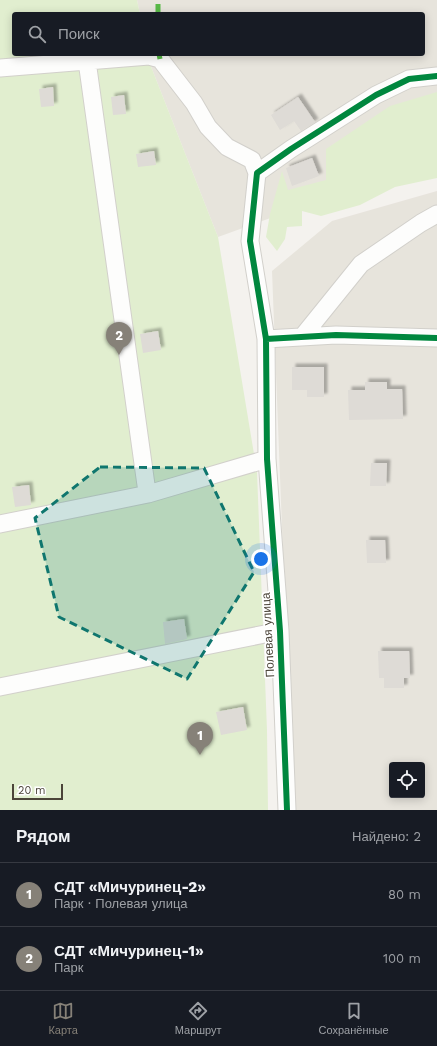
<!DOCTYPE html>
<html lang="ru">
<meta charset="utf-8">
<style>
:root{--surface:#171b24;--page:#20242c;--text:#f1f3f6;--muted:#9ea1a6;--line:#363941;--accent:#868178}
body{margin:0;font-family:"Work Sans",sans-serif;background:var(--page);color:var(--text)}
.controls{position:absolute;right:12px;bottom:12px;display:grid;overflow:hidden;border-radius:4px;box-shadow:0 2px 10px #0003}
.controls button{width:36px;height:36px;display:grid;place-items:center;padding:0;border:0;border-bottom:1px solid var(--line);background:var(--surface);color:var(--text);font:20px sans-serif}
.scale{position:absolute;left:12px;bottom:10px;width:51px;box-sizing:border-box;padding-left:4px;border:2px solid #4b4439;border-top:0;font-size:11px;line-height:14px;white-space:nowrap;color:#4b4439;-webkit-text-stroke:3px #fff;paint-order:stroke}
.you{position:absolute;left:261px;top:559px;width:14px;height:14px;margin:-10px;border:3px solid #fff;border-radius:50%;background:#1a73e8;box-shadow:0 0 0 6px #1a73e833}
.badge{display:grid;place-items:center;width:26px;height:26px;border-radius:50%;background:var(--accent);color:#fff;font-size:13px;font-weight:700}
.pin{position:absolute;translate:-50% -33px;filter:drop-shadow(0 1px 2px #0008)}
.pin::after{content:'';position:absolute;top:21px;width:14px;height:12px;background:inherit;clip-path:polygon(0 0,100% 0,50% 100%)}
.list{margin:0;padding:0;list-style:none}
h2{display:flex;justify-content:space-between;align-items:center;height:52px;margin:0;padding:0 16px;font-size:17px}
h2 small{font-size:13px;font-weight:400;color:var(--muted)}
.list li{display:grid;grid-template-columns:26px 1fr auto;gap:12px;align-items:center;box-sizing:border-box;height:64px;padding:0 16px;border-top:1px solid var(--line)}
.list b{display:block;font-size:15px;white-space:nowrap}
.list p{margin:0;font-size:13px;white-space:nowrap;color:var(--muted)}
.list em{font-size:13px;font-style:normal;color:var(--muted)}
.icon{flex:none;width:22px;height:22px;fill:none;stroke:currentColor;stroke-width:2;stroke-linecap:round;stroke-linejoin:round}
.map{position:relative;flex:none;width:437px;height:810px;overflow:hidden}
.search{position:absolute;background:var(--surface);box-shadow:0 2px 10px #0003;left:12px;right:12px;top:12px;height:44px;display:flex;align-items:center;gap:10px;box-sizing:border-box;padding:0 14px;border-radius:4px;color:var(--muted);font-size:15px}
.sheet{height:180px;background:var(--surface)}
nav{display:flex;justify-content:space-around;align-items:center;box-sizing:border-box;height:56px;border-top:1px solid var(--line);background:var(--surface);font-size:11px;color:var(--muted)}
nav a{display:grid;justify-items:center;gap:2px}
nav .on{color:var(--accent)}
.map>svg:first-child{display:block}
.residential{fill:#e7e4dc;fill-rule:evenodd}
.green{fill:#e1eecf}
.building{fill:#dedbd6;filter:url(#shadow)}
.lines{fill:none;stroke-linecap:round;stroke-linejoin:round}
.minor-casing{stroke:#d2d0cb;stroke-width:19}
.minor{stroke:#fdfdfc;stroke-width:17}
.quiet{stroke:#58b947;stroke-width:5;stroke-dasharray:10 5;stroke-linecap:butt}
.cycleway-casing{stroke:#fff;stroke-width:8}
.cycleway{stroke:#00873e;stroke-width:6}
.marked{fill:#0f766e;fill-opacity:0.2;stroke:#0f766e;stroke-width:3;stroke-dasharray:8 5;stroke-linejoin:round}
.labels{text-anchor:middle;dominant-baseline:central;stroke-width:3.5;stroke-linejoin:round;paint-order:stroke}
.street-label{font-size:12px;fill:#4b4439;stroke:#fff}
</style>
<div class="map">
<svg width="437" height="810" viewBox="0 0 437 810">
<defs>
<filter id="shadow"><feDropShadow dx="3.5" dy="-3.5" stdDeviation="1" flood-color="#0004"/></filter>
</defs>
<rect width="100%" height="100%" fill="#f4f2ee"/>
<!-- residential -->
<path class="residential" d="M137,0h300v169l-68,13 -151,55 -68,-173 -2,-10h275v-40h-283z
M437,191v619h-144l-21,-539 60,-50zM392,765h30v30h-30z"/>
<!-- green -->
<path class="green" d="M0,0h137l3,14h-126v40h134l2,10 68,173 39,235 10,258 1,80h-268z
M437,92v86l-42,9 -35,18 -39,11 -19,-5v15l-15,1 -2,12 -8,12 -11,-14 4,-23 12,-43 6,19 38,-10v-31l64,-43z"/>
<!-- building -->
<path class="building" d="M53,87l1,19 -13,1 -2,-18z
M124,95l2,19 -13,1 -2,-18z
M298,97l17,25 -14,9 -7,-10 -14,9 -9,-15z
M154,151l2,14 -18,2 -2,-13z
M312,158l7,18 -27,10 -6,-18z
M158,331l3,19 -18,3 -3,-19z
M292,367h32v30h-17v-7h-15z
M365,382h22v7h15l1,30 -54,1 -1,-30h17z
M371,463h16l-1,23h-16z
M29,485l2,20 -16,2 -3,-20z
M366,540h19l1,23h-19z
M184,619l3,20 -22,5 -2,-22z
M378,651h31l1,27h-6v10h-20v-10h-5z
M243,707l4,23 -26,5 -5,-23z"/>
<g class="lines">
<defs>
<path id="minor" d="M87,61l59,424 2,9
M0,68l149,-12 11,3 34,44 14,24 19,20 25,13 5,13 -7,68 16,98 1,120 13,172 7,179
M257,173l34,-24 85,-54 33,-16 28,-3
M302,337l59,-73 60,-41 16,-9
M266,339l70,-4 101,3
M0,524l148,-30 119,-35
M0,687l280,-56"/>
</defs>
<!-- minor casing -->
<use href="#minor" class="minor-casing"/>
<!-- minor -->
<use href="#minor" class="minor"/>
<!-- quiet -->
<path class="quiet" d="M158,14v-14
M159,54l1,5"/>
<defs>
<path id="cycleway" d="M266,339l70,-4 101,3
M287,810l-7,-179 -13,-172 -1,-120 -16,-98 7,-68 34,-24 85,-54 33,-16 28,-3"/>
</defs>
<!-- cycleway casing -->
<use href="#cycleway" class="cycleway-casing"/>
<!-- cycleway -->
<use href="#cycleway" class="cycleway"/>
</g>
<!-- marked area -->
<path class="marked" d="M100,467l104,1 50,104 -67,107 -128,-62 -24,-99z"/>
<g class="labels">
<!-- street labels -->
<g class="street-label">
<text transform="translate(268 635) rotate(-93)">Полевая улица</text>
</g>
</g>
</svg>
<div class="controls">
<button><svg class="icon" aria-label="locate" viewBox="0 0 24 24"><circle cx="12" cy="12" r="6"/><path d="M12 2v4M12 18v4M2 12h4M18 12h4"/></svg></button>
</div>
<div class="scale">20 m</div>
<div class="you"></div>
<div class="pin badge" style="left:200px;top:755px">1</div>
<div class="pin badge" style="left:119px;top:355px">2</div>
<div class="search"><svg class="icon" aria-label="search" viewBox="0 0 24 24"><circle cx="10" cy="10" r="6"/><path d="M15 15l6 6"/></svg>Поиск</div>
</div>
<section class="sheet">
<h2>Рядом<small>Найдено: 2</small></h2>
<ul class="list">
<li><span class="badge">1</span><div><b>СДТ «Мичуринец-2»</b><p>Парк · Полевая улица</p></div><em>80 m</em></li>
<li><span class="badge">2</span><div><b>СДТ «Мичуринец-1»</b><p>Парк</p></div><em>100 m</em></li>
</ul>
</section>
<nav>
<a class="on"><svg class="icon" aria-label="map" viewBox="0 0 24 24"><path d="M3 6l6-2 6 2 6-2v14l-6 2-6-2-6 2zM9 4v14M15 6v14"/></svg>Карта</a>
<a><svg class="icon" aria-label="directions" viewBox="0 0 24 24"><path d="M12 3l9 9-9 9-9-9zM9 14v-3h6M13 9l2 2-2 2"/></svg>Маршрут</a>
<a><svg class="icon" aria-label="saved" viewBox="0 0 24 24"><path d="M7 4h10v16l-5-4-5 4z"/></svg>Сохранённые</a>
</nav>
